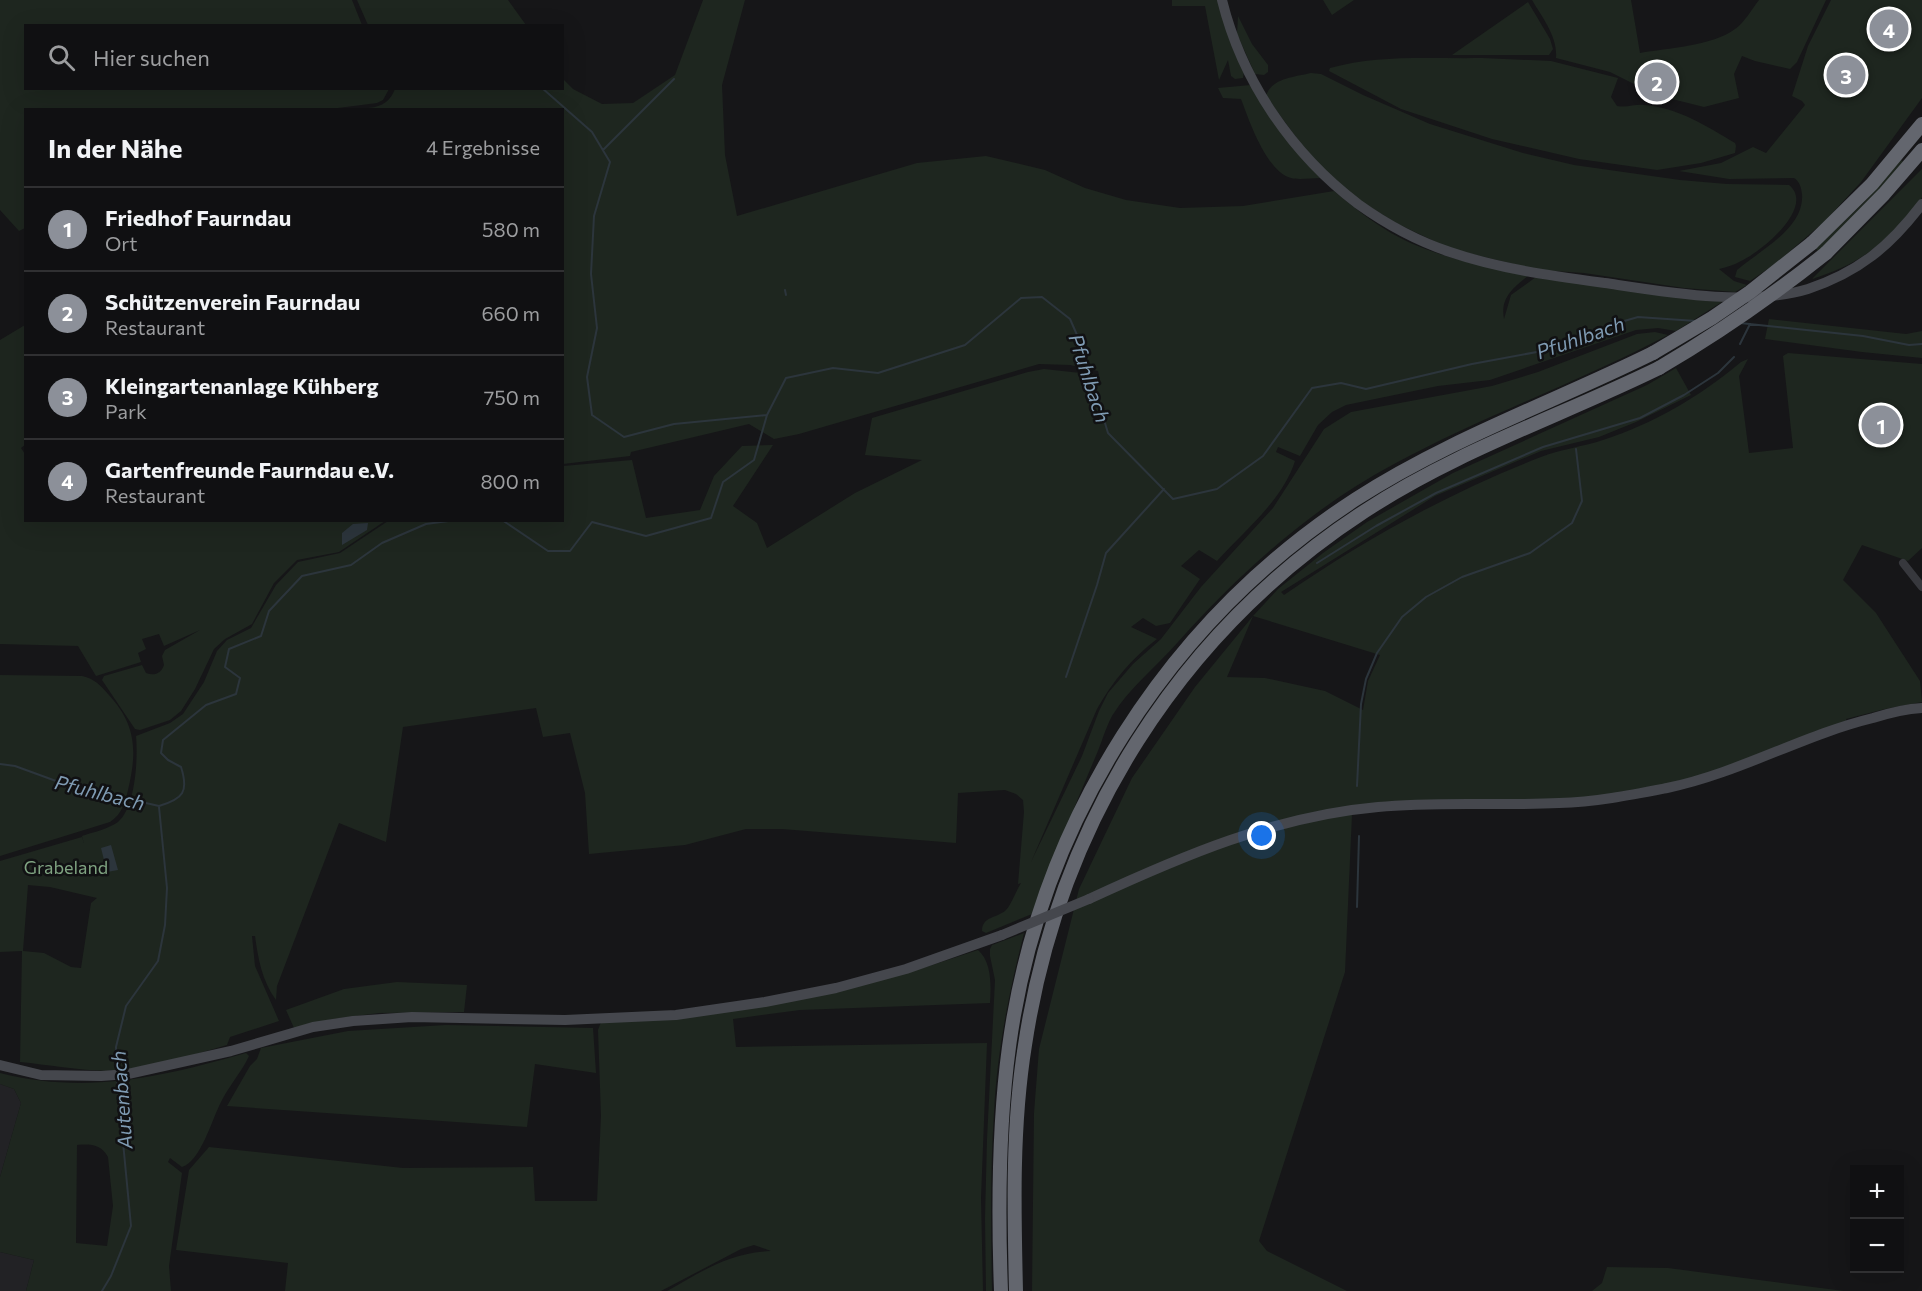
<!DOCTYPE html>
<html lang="de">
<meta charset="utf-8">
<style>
:root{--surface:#101012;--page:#19191b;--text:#f1f3f6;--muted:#9c9d9f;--line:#303032;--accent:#8c9099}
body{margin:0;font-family:Commissioner,sans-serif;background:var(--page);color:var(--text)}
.controls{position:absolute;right:18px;bottom:18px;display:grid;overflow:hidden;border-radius:0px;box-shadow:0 6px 24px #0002}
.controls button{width:54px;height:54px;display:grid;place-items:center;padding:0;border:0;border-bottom:2px solid var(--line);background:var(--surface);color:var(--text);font:30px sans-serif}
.you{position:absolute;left:1262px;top:836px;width:21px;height:21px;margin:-15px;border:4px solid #fff;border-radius:50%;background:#1a73e8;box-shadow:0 0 0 9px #1a73e833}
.badge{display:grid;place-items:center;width:39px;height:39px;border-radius:50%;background:var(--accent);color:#fff;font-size:20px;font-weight:700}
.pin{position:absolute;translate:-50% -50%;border:3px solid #fff;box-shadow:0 2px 6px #0006}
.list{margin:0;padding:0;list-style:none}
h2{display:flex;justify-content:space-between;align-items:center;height:78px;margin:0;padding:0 24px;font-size:26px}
h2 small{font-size:20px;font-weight:400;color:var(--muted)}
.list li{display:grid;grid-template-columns:39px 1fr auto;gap:18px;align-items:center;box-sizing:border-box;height:84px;padding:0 24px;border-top:2px solid var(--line)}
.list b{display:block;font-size:22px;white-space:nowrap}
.list p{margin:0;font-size:20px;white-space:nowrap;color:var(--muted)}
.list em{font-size:20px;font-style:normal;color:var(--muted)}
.icon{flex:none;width:33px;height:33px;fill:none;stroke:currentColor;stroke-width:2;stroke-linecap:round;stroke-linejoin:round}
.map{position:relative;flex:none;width:1922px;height:1291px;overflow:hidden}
.search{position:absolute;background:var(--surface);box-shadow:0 6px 24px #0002;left:24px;top:24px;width:540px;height:66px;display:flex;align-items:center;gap:15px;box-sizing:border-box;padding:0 21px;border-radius:0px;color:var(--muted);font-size:22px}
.panel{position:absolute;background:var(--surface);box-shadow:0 6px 24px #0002;left:24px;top:108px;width:540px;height:414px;border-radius:0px}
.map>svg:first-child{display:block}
.built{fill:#222225}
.green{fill:#1e261f;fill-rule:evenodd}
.water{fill:#2c353c}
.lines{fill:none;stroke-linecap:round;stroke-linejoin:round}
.stream{stroke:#2c353c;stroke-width:2}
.street{stroke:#37383d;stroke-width:8}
.secondary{stroke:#45474d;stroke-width:10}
.highway{stroke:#63666e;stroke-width:14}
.secondary-bridge{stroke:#45474d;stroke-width:10}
.highway-bridge{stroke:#63666e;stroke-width:14}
.labels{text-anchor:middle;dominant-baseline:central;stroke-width:5;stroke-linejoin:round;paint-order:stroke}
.park-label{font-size:18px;fill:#7fa381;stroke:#111113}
.water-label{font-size:20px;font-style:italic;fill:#7f9bb3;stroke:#111113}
</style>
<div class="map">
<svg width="1922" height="1291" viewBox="0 0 1922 1291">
<rect width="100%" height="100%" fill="#161618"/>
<!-- built -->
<path class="built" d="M0,1084l14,5 7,14 -21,74z
M0,1252l34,8 -8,31h-26z"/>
<!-- green -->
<path class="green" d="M0,0h352l10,25 -336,1v62l363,1 -6,11 -6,3 -47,6 -304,1 -1,118 -6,3 -19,-21z
M357,0h151l18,25h-158z
M703,0h42l-23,85 3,70 12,61 180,-53 69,-7 59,14 40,18 41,12 54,8 63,-2 91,-15c18,15 37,30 57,42 42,24 90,32 137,43 -15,12 -28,22 -24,43l7,-24 25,-18 189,23 -49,31 -18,-3 -22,2 -146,50 -52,6 -92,19 -14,7 -14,13 -18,31 -22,-9 -2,5 19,9c-12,39 -51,70 -78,100l-18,-11 -18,16 19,13 -30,44 -14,3 -13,-8 -12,9 26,12c-26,20 -44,42 -60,70l-66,153 51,-106 17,-45 9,-18 25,-29 28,-25 40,-52 72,-79 51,-79 27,-17 141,-26 46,-14 99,-38 18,-2 13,3c-89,47 -185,81 -274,129 -83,44 -154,109 -216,178 -23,26 -48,45 -66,74 -7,13 -11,29 -17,42 -22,51 -42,104 -63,156l-46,19 -4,-2c0,-15 16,-13 24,-21 6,-7 10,-19 15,-27l-3,1 6,-72 -1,-12 -7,-6 -11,-4 -47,3 -2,50 -174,-14h-36l-61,16 -96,9 -4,-61 -15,-60 -27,4 -7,-29 -133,19 -17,115 -47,-19 -62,163 -1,14c-14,-19 -18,-42 -21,-64h-3l3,30 24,55 -49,16 -3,8c-34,10 -69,21 -105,25 -30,3 -71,-5 -102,-8l2,-111 -22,1v-91l82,-24 2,6 -2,-7c12,-4 26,-7 36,-14 18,-15 20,-65 18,-86l34,-13 13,-9 21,-32 13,-31 10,-11 24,-12 25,-43 22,-23 42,-9 48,-32 174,-1 1,-54 69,-6 14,58 54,-8 14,-34 28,-30 31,-1 -40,61 24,17 10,25 88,-55 67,-33 -57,-5 7,-37 156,-46 16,-3 55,6 -1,-4 -28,-6 -31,-1 -240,70 -25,5 -25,-15 -118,28 -1,4 -67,8 -1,-354 -201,-1c17,-2 27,-3 34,-20l167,-1 1,-9 10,10 29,15 31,-1 42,-28zM28,885l22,2 47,11 -6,5 -10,65 -10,-1 -27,-14 -21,-2z
M1172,0h47l25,72 -1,6 -8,1 -4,-3 -3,-16 -9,20 -14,-74h-33z
M1323,0h31l-22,15z
M1532,0h99l9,53c27,-5 73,-7 95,-24 9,-6 17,-20 24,-29h67l-29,62 -7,7 -35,-8 -13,-5 -8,18 5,24 -35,9 -48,-12 -5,-23 -3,19 -38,-19 -54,-14c2,-21 -14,-41 -24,-58z
M1831,0h91v98l-61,84 -36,39 -50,43 -25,17 -15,-4 2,-7c22,-19 68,-42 65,-76 -1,-7 -2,-12 -8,-16l-65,1 -50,-8 42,-8 32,-16 13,6 39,-48 -3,-4 -10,-5 16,-50z
M1528,2l22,37 3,10 -4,6h-97z
M1238,16l14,28 16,21v7l-4,3 -9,-1 -18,-40z
M1482,58l69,3 67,17 -7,19 6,9c10,2 18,-2 27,-1 33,2 64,22 91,38l1,3 -1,7 -34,10 -44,7 -78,-11 -87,-20 -91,-30 -72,-38 1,-3c49,-14 101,-9 152,-10z
M1311,73l10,1 42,21 67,29 93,29 51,12 106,15 47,4 62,1c27,22 -28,67 -48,76 -7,4 -14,6 -22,8l15,12 13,4 -12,7 -51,-4 -100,-15 -45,-3 -88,-21 -53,-25 -36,-22 -30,-24 -28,-30 -38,-52c5,-18 29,-19 45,-23z
M1251,85l46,67 23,26c-9,0 -21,2 -29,0 -25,-7 -42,-58 -50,-79l-18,-1 -5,-10z
M1901,160l4,3 -87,89 -2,-4 48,-46z
M1922,169c0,8 0,21 0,28 -2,5 -8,11 -12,15 -27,35 -56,54 -98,67z
M1769,319l137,15 16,-3v27l-60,-6 -97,-13z
M25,325l1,119 -5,4 4,6 1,66 359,1 -46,31 -42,8 -23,23 -22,41 -27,15 -11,10 -19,40 -14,22 -11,9 -30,10 -5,-1 -33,-49 2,-4 38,-11 4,8c8,3 15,1 18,-8l-2,-9 3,-6 35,-20 -36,16 -5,-12 -17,5 4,10 -8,4 3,9 -45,14 -18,-30 -78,-2v-304z
M1788,353l134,11v184l-14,13 -46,-16 -19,35 33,33 44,68 2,21 -37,7 -39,10 1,5 -117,46 -119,29 -251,10 -8,5 -7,158 -86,269 8,10 80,40h-315l2,-178 5,-64 40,-160 53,-111 63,-91 58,-71 25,-27 45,-36 44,-31 86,-49 194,-88 29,-17 15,27 -55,27 -37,15 -58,14 -106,45 -154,96 3,3c80,-55 166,-103 257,-138 20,-8 41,-10 62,-17 52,-17 96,-43 138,-78l7,-3 -9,17 10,77 44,-5 -10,-92zM1253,616l127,39 -12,26 -5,29 -38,-19 -60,-13 -38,-1z
M0,675l82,1c13,3 18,9 26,18 29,31 29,58 20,96 -3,13 -6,24 -18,32l-110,34z
M1024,933c-15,59 -27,118 -30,180 -4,59 -3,118 -2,178h-6l-1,-73 2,-79 8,-159 -5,-24v-7l2,-4z
M978,950c14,12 13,36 12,53l-190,7 -67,9 3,28 251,-4 -6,155 2,93h-316c36,-20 61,-38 104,-40l-17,-6 -13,4 -80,42h-376l3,-28 -112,-13 13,-80 20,-23 194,21 130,-1 2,34h62l4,-85 -3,-86 3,-8 50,-3 272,-51z
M397,982l70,3 -3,27 -85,1 -46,6 -39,9 -8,-18 58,-21z
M446,1025l147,3 3,45 -61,-9 -8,63 -300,-21 23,-40 7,-7 4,-11 87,-17z
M246,1053l3,3 -3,6c-8,14 -18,26 -25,40 -9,17 -20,59 -39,65l-12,-9 -2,4 14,11 -13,93 2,25h-145l8,-31 -34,-8v-75l21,-74 -7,-14 -14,-5v-11c86,22 162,4 246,-20zM77,1145c13,-1 24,-1 31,12l5,49 -6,40 -31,-3z
M1607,1267l61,1 176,23h-252l10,-8z"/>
<!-- water -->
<path class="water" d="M368,523l-1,7 -25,15v-12l11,-9z
M111,845l7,25 -11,2 -6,-24z"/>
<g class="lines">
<!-- stream -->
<path class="stream" d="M542,88l50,44 18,30 -16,54 -3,58 6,54 -10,49 5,38 32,22 50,-13 93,-9
M603,150l71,-71
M785,290l1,5
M1740,323l123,13 46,9 13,-1
M1740,344l10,-20
M502,520l46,31h22l22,-29 54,14 65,-18 12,-36 31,-22 13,-45 19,-37 47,-10 45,5 87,-28 56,-47 21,-1 28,22 11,25 27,89 65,66 44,-10 46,-33 49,-68 29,-5 25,6 106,-25 81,-15 61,-25 24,-7 58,4
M1317,563l59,-37 60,-33 107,-46 97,-29 44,-23 34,-22 16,-16
M1066,677l31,-92 9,-32 58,-64
M0,764l15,2 52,19 92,21c24,-7 30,-14 22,-39l-13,-7 -7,-7 2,-13 43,-35 30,-11 4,-16 -15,-11 4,-18 32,-13 8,-25 33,-35 49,-11 31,-22 44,-19 30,-4
M1357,786l4,-82 5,-25 11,-26 25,-36 24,-20 36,-20 68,-24 42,-30 10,-22 -6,-52
M1357,907l2,-71
M117,1071l-1,-24 10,-41 32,-45 7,-36 2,-37 -8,-81
M102,1291l9,-15 20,-50 -14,-147"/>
<!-- street -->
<path class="street" d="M1903,563l19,24"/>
<!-- secondary -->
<path class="secondary" d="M1222,0c20,81 70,154 136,204 28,20 59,37 92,48 50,17 103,24 155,31 60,9 145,24 203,6 51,-17 82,-43 114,-85
M1089,899c93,-43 186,-83 289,-92 60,-6 121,-1 181,-4 37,-1 72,-8 108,-15 72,-15 136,-53 206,-70 16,-5 32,-9 49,-10
M0,1065l41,10 60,1 27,-2 103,-23 82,-24 40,-6 59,-4 153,3 111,-5 89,-13 71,-14 70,-19 96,-34"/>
<!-- highway -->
<path class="highway" d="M1812,243l60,-59 50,-60
M1826,253l58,-59 38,-44
M1001,1291c-3,-81 -3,-163 8,-244 30,-223 158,-425 347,-548 93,-60 198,-97 297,-146
M1016,1291c-2,-82 -4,-165 9,-246 33,-220 153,-412 340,-534 91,-60 196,-95 294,-143"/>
<!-- secondary-bridge -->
<path class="secondary-bridge" d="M1002,935l87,-36"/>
<!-- highway-bridge -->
<path class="highway-bridge" d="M1653,353l59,-35 38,-26 62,-49
M1659,368c60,-35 112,-71 167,-115"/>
</g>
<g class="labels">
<!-- park labels -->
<g class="park-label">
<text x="66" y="867">Grabeland</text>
</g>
<!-- water labels -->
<g class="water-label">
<text transform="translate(1580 337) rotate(-19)">Pfuhlbach</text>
<text transform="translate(1090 378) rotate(72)">Pfuhlbach</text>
<text transform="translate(100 792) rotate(14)">Pfuhlbach</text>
<text transform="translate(121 1100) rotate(-94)">Autenbach</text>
</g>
</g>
</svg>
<div class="controls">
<button>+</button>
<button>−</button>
</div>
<div class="you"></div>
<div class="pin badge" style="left:1881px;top:425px">1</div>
<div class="pin badge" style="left:1657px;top:82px">2</div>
<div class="pin badge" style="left:1846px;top:75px">3</div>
<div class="pin badge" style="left:1889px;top:29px">4</div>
<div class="search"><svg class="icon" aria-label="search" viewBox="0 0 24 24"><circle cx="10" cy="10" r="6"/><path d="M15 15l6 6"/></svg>Hier suchen</div>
<section class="panel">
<h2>In der Nähe<small>4 Ergebnisse</small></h2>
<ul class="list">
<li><span class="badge">1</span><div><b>Friedhof Faurndau</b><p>Ort</p></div><em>580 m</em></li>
<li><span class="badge">2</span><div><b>Schützenverein Faurndau</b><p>Restaurant</p></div><em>660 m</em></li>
<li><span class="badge">3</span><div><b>Kleingartenanlage Kühberg</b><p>Park</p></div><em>750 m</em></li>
<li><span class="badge">4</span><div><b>Gartenfreunde Faurndau e.V.</b><p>Restaurant</p></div><em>800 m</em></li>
</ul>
</section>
</div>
